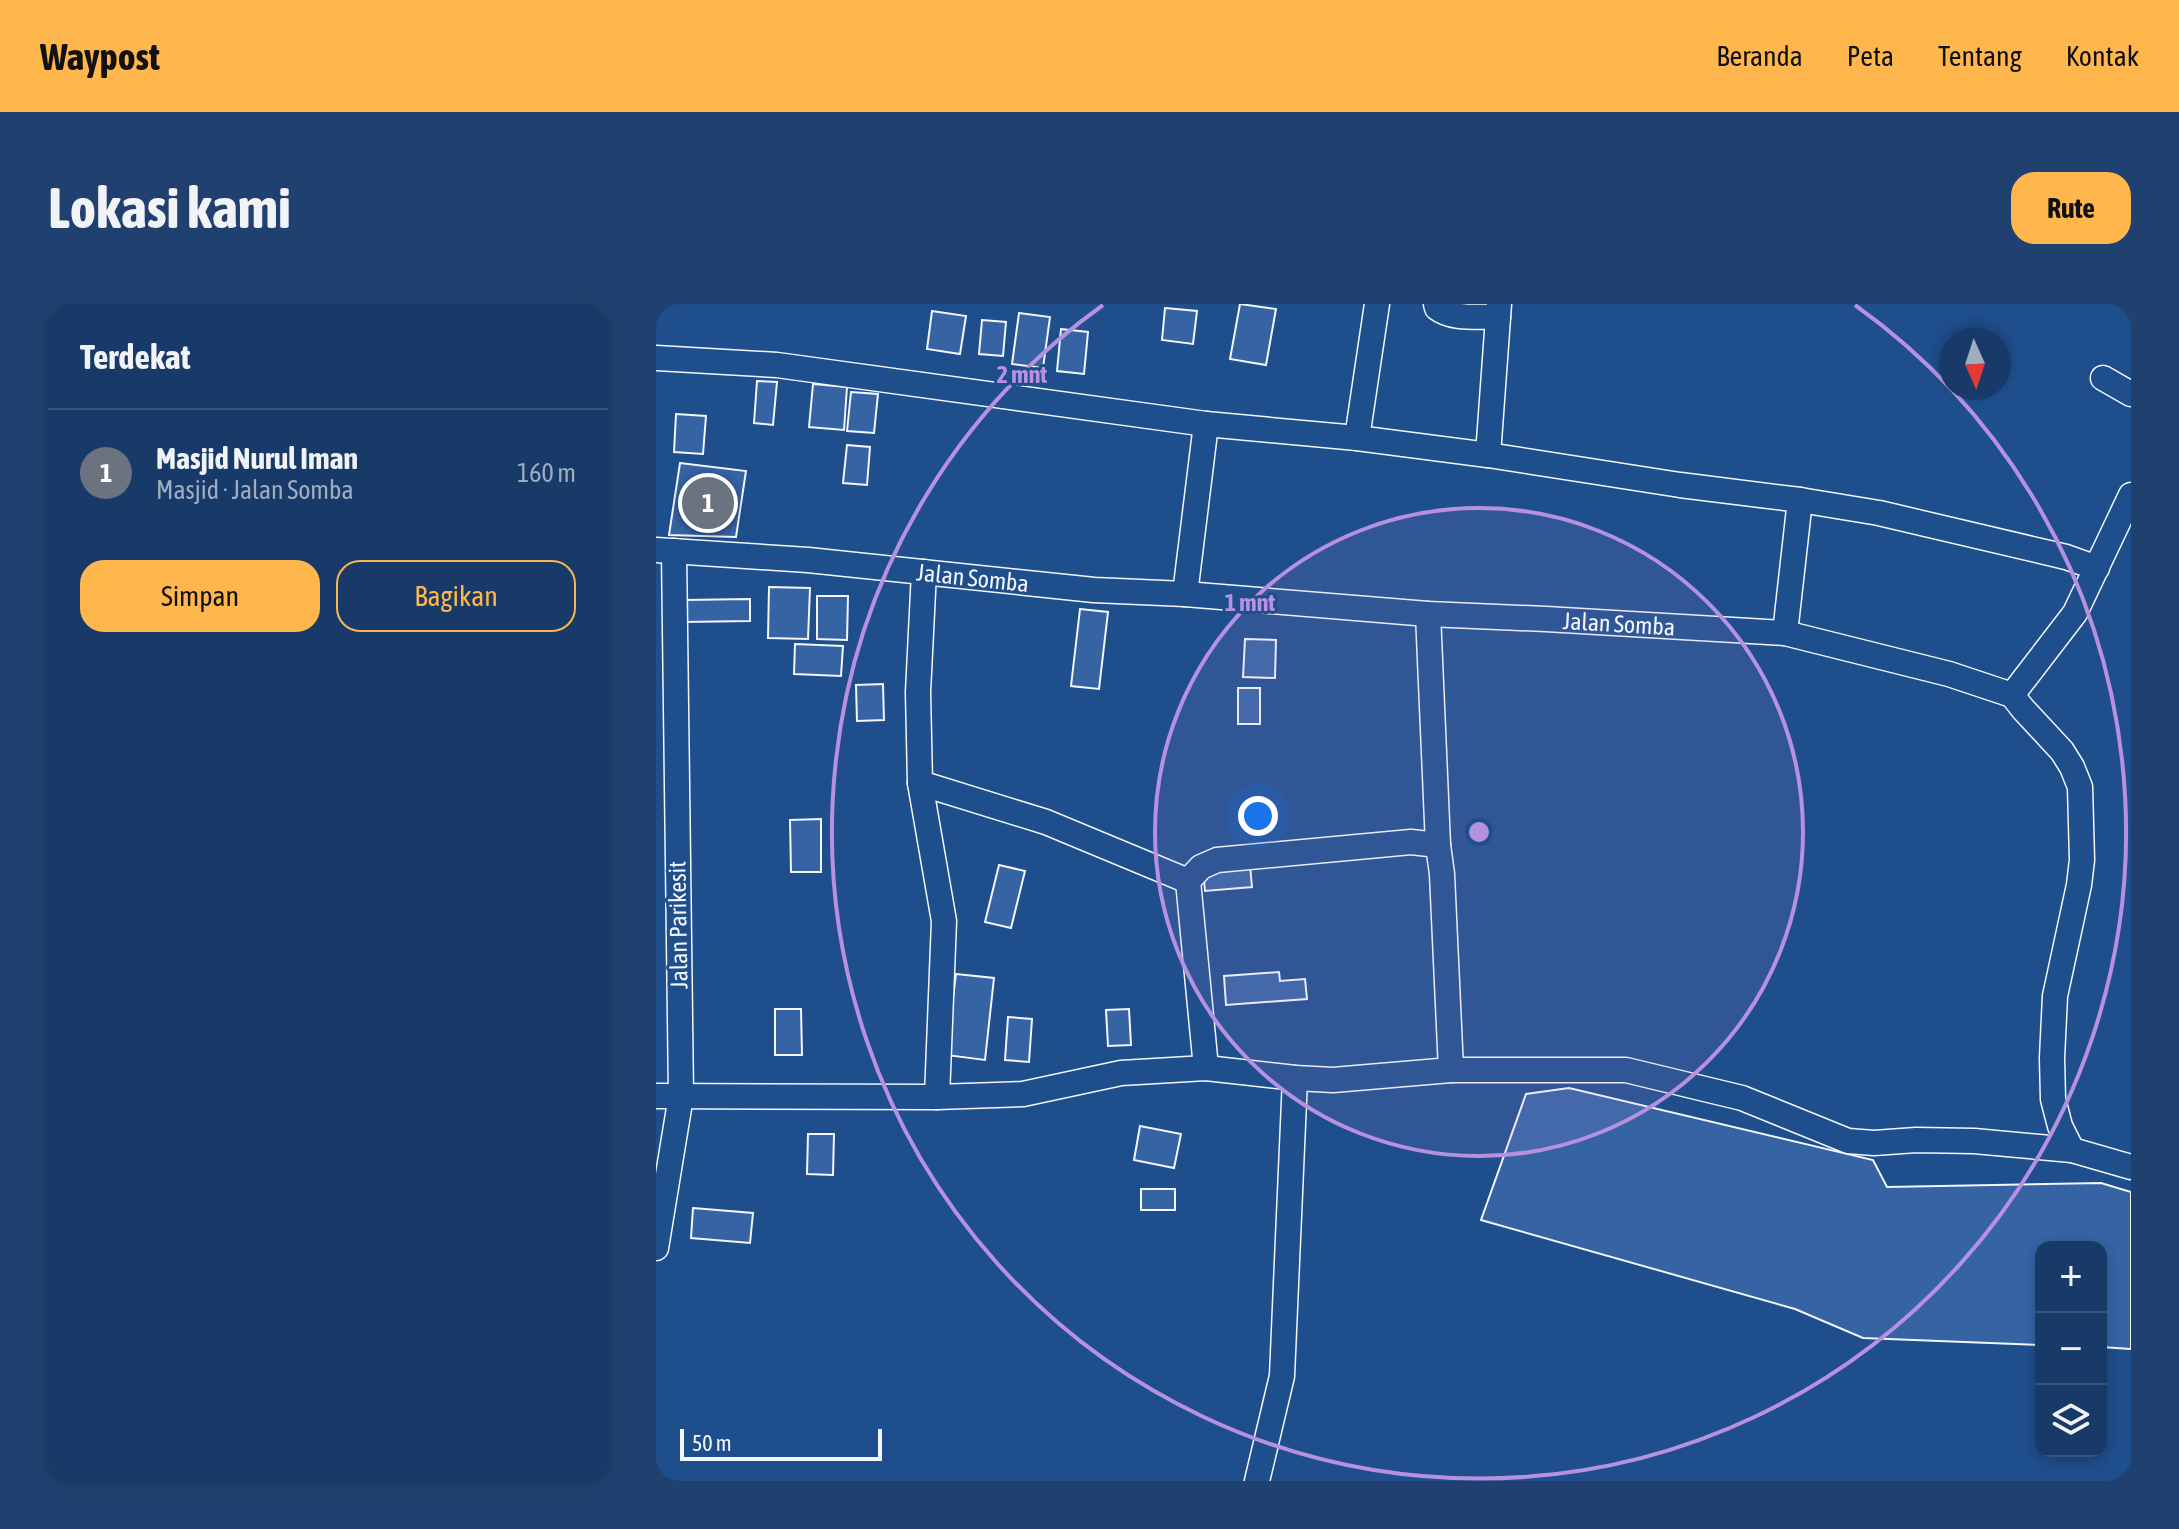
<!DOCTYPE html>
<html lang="id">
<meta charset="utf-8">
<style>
:root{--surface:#173a69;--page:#20416f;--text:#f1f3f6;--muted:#9eadc0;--line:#36547d;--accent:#ffb74d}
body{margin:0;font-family:"Asap Condensed",sans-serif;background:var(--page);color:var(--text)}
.controls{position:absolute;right:24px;bottom:24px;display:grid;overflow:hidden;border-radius:16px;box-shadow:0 4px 12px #0003}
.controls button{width:72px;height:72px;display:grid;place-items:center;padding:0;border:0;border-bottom:2px solid var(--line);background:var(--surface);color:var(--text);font:40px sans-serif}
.compass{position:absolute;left:1283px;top:24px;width:72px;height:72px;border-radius:50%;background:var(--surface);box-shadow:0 4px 12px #0003;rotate:177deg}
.scale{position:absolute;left:24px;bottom:20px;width:202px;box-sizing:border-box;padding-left:8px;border:4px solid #f2f6ff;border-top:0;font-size:22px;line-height:28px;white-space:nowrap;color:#f2f6ff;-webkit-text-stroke:6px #1f4e8c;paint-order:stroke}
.you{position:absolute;left:602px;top:512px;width:28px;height:28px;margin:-20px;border:6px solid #fff;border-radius:50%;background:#1a73e8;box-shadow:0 0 0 12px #1a73e833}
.badge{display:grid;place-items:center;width:52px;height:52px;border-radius:50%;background:var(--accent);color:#fff;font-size:26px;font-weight:700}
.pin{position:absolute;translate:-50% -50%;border:4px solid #fff;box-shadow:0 2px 8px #0006}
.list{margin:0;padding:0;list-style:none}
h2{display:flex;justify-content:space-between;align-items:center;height:104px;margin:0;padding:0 32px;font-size:34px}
h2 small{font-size:26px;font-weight:400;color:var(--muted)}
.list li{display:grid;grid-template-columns:52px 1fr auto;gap:24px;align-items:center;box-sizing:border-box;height:128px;padding:0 32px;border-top:2px solid var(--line)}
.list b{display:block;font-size:30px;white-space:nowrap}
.list p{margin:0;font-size:26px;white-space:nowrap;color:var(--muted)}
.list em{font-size:26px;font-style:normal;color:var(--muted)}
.actions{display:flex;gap:16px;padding:24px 32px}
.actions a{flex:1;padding:18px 0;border:2px solid var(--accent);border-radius:24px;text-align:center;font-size:28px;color:var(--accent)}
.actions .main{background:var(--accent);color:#111}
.icon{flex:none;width:44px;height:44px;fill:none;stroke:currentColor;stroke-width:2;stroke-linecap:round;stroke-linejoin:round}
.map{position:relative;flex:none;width:1475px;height:1177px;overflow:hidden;border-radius:24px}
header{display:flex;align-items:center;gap:48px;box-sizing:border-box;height:112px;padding:0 40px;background:var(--accent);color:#111}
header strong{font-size:38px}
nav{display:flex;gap:44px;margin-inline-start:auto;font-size:28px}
.intro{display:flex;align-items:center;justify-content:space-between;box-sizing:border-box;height:192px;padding:0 48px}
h1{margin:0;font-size:56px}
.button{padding:20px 36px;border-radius:24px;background:var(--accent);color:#111;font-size:28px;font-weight:700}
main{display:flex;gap:48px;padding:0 48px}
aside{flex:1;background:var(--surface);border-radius:24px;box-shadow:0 4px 12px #0003}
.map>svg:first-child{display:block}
.building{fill:#3563a3;stroke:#f2f6ff;stroke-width:2}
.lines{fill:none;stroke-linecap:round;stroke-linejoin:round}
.minor-casing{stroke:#f2f6ff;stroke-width:27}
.minor{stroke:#1f4e8c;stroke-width:24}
.ring{fill:none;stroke:#b691df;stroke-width:4}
.labels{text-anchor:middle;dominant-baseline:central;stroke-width:6;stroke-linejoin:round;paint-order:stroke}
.street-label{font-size:24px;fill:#f2f6ff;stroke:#1f4e8c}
.centre{fill:#b691df;stroke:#1f4e8c;stroke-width:4}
.ring-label{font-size:24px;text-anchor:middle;font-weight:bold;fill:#b691df;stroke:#1f4e8c;stroke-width:6;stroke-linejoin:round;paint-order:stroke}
</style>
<header>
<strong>Waypost</strong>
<nav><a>Beranda</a><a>Peta</a><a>Tentang</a><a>Kontak</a></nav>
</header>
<div class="intro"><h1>Lokasi kami</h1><a class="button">Rute</a></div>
<main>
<aside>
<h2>Terdekat<small></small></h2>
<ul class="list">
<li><span class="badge" style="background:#6b7280">1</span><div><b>Masjid Nurul Iman</b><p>Masjid · Jalan Somba</p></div><em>160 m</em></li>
</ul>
<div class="actions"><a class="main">Simpan</a><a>Bagikan</a></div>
</aside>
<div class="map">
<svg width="1475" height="1177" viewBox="0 0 1475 1177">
<rect width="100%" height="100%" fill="#1f4e8c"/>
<!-- building -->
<path class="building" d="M584,0l36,5 -10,56 -36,-6z
M509,4l32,3 -4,33 -31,-4z
M276,7l34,5 -6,38 -33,-5z
M363,9l31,4 -7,51 -31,-4z
M326,16l24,2 -3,34 -24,-2z
M405,25l27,3 -4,42 -27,-3z
M101,77l20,1 -4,43 -19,-2z
M157,80l34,3 -3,43 -35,-3z
M195,88l27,2 -4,39 -27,-2z
M20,110l30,2 -3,38 -29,-2z
M191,141l23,2 -3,38 -24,-2z
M24,159l66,8 -10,66 -67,-2z
M113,283l41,1 -2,51 -40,-1z
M161,292h31l-1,44 -30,-1z
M94,295v22l-66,1v-22z
M424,305l28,3 -9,77 -28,-3z
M589,335l31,1 -1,38 -32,-1z
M139,340l48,2 -2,30 -47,-2z
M227,380l1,36 -27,1 -1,-36z
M582,384h22v36h-22z
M165,515v53h-30l-1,-52z
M343,561l26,6 -14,57 -26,-6z
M594,561l2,22 -47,4 -2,-21z
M623,668l1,9 25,-2 2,20 -81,6 -2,-29z
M300,670l38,4 -9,82 -39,-5z
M119,705h26l1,46h-27z
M473,705l2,36 -23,1 -2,-36z
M352,713l24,2 -3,43 -24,-2z
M913,784l304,72 14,27 214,-4 30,9v157l-30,-2v-100h-60v98l-178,-7 -68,-29 -314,-89 45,-126z
M484,822l41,8 -7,34 -40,-8z
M152,830h26l-1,41 -26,-1z
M485,885h34v21h-34z
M37,904l60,5 -3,30 -59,-5z"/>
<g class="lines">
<defs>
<g id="minor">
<path d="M780,0l1,4c15,12 42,8 61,9"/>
<path d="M0,54l121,7 429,59 151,14 131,17 192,30 120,15 79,13 187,44 31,11"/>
<path d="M1447,74l28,16"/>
<path d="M701,134l20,-134"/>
<path d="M832,151l11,-151"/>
<path id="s1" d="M0,246l152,10 286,30 91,4 243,20 118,5 239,14 164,41 63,21 11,14 39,42 10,16 8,20 2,73 -3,25 -24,111 -3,62 1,41 7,27 12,24 59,17"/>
<path d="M529,290l21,-170"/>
<path d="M772,310l10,231"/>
<path d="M1129,329l15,-133"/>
<path d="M1356,391l63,-82 56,-118"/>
<path d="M264,479l-2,-91 6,-120"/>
<path d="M550,764l-18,-187 13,-14 16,-7 194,-18 27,3 4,29 9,196"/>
<path d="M0,792l281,1 86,-3 98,-21 85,-5 89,10 38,2 118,-10h175l116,28 106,43 26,2 42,-3 58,1 98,9"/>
<path d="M281,793l7,-176 -24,-138 126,39 142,59"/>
<path d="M0,944l25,-152 -7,-545"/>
<path d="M601,1177l25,-105 13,-298"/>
</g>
</defs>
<!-- minor casing -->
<use href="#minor" class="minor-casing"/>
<!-- minor -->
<use href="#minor" class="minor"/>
</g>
<!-- distance rings -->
<circle cx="823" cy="528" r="324" fill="#b691df" fill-opacity=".12"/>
<g class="ring">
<circle cx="823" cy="528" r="324"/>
<path d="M1199 1A647 647 0 1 1 447 1"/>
</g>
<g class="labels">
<!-- street labels -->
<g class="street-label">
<text stroke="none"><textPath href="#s1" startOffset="318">Jalan Somba</textPath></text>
<text stroke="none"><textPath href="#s1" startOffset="966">Jalan Somba</textPath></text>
<text transform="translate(22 621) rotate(-91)">Jalan Parikesit</text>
</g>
</g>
<circle cx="823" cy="528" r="12" class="centre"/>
<g class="ring-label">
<text x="366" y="79">2 mnt</text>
<text x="594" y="307">1 mnt</text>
</g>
</svg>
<div class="controls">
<button>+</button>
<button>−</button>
<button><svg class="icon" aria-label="layers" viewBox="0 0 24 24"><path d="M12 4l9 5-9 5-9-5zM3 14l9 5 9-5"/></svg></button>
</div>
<svg class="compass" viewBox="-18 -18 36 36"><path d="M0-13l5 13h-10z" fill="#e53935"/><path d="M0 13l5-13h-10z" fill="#9eadc0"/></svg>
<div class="scale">50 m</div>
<div class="you"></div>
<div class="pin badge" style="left:52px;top:199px;background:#6b7280">1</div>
</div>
</main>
